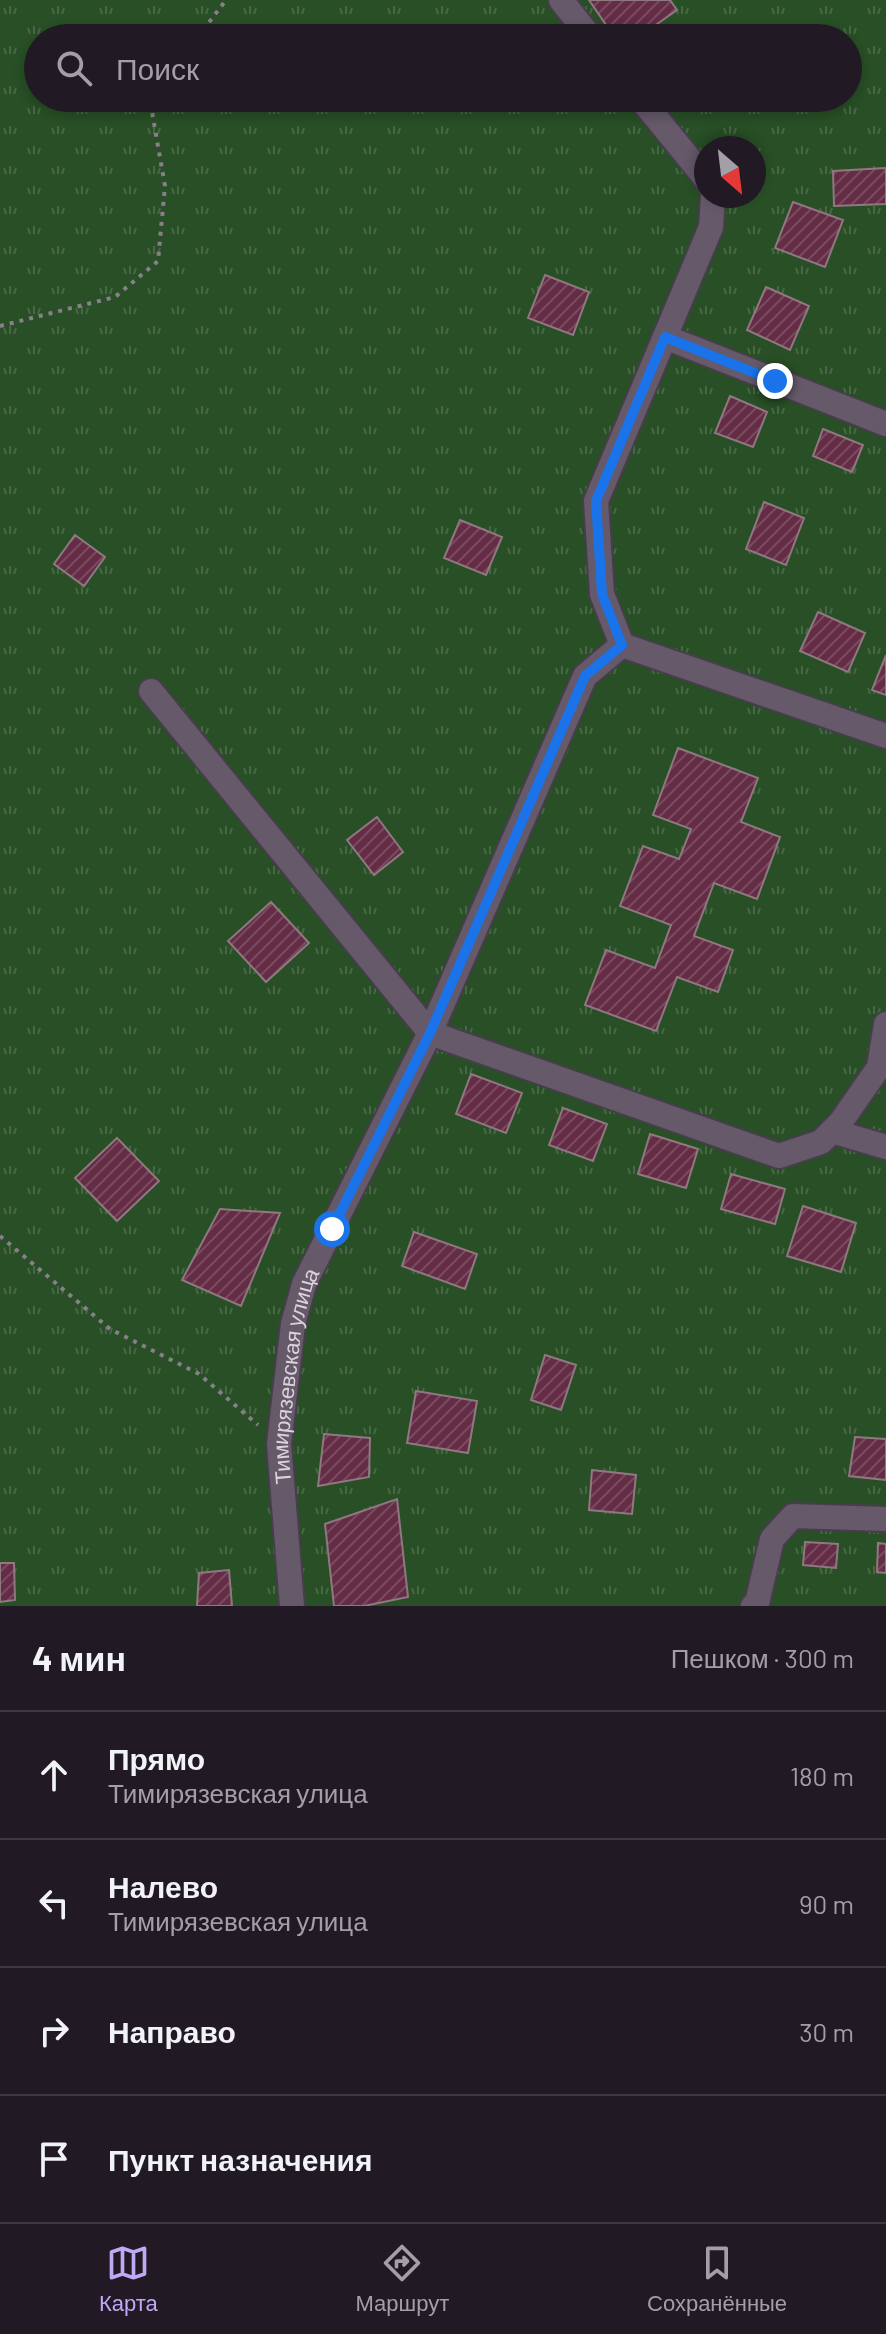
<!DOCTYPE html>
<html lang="ru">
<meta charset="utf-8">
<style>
:root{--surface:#211924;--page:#29222c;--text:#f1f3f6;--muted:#a2a0a6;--line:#3e3841;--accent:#bea9f5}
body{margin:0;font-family:Barlow,sans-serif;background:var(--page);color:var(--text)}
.compass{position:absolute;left:694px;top:136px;width:72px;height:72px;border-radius:50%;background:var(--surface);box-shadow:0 4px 12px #0003;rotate:152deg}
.stop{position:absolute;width:24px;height:24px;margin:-18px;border:6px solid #1a73e8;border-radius:50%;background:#fff}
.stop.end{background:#1a73e8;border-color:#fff;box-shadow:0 2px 8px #0008}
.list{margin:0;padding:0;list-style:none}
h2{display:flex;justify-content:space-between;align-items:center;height:104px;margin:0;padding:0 32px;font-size:34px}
h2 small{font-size:26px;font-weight:400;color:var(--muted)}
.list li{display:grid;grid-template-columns:52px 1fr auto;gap:24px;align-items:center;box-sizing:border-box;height:128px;padding:0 32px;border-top:2px solid var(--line)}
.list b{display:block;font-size:30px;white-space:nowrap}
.list p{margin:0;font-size:26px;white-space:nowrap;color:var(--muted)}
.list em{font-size:26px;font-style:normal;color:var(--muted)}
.icon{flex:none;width:44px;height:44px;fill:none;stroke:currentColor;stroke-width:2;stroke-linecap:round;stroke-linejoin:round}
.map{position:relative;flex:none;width:886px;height:1606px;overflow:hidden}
.search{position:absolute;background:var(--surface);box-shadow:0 4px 12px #0003;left:24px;right:24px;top:24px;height:88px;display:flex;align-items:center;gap:20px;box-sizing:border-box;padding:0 28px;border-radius:44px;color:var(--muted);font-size:30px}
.sheet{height:616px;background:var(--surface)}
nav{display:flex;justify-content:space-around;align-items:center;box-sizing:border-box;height:112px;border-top:2px solid var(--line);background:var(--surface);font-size:22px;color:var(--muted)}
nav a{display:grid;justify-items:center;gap:4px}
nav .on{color:var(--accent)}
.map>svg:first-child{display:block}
.park{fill:url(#park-tufts);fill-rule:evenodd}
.building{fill:url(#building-hatch);stroke:#8f7880;stroke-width:2}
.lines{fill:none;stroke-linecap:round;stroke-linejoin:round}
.minor-casing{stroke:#473e4b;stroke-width:28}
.path{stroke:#887f8b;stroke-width:4;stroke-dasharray:4 6;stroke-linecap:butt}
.minor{stroke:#65596a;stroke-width:24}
.route{stroke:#1a73e8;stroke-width:10}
.labels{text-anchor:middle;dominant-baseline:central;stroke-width:8;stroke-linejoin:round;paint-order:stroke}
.street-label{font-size:22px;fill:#dad3dc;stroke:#2c2130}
</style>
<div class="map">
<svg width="886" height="1606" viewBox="0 0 886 1606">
<defs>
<pattern id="park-tufts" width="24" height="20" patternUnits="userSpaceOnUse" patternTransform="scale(2)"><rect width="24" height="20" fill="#284f26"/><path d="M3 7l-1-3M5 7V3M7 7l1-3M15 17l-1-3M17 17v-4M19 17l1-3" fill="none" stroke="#476745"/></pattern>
<pattern id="building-hatch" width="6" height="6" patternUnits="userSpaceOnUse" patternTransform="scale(2)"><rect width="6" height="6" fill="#642c45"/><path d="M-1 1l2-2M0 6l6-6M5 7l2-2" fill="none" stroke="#7a4a5f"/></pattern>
</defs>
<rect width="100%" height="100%" fill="#2c2130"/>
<!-- park -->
<path class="park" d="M0,0h886v1606h-886zM38,38h810v60h-810zM706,148h48v48h-48z"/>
<!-- building -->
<path class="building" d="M589,0h81l7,10 -40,28h-22z
M886,168v36l-52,2 -1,-35z
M793,202l50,18 -18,47 -50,-19z
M545,275l44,17 -16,43 -45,-17z
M766,287l43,19 -19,44 -43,-20z
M730,396l37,16 -14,35 -38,-14z
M823,429l40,16 -11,27 -39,-16z
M764,502l40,16 -18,47 -40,-16z
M460,520l42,17 -16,38 -42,-17z
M75,535l30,22 -21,29 -30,-22z
M818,612l47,21 -17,39 -48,-21z
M886,655v40l-14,-5z
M678,748l80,30 -17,44 39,15 -23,62 -43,-16 -20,53 39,14 -15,42 -41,-15 -21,54 -71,-26 21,-55 49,18 16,-43 -51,-19 23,-60 36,13 12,-30 -38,-14z
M377,817l26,35 -29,23 -27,-35z
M271,902l38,41 -43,39 -38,-41z
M471,1074l51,19 -16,40 -50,-19z
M563,1108l44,16 -14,37 -44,-16z
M650,1134l48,15 -12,39 -48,-14z
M117,1138l42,43 -42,40 -42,-43z
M731,1174l54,15 -10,35 -54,-15z
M803,1206l53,17 -15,49 -54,-16z
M220,1209l60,4 -39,93 -59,-26z
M414,1232l63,22 -12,35 -63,-23z
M545,1355l31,10 -15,45 -30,-10z
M416,1391l61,10 -9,52 -61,-10z
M324,1434l46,4 -1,39 -51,9z
M855,1437l31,2v41l-37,-4z
M592,1470l44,5 -4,39 -43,-4z
M397,1499l11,98 -44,9h-30l-9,-82z
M805,1542l33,2 -2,24 -33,-3z
M878,1543l8,1v29l-9,-1z
M0,1563h14l1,37 -15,2z
M229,1570l3,36h-35l2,-33z"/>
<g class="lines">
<defs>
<g id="minor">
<path d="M561,0l30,38"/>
<path d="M640,98l66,81"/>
<path d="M665,337l221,87"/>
<path d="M622,645l264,91"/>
<path d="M151,691l279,342 349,123 42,-14 19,-19 39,-56 7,-43"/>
<path d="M832,1131l54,16"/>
<path id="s1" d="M292,1606l-13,-162 14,-120 11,-40 126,-251 155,-357 37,-31 -20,-51 -6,-93 115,-274 2,-31"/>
<path d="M753,1606l4,-3 15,-64 21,-23 93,3"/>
</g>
</defs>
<!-- minor casing -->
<use href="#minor" class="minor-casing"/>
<!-- path -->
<path class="path" d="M197,38l29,-38
M0,326l115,-29 43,-36 7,-75 -13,-74 5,-14
M0,1236l110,93 89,45 59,51"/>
<!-- minor -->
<use href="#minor" class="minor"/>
</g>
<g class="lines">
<!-- route -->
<path class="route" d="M332,1229l98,-196 155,-357 37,-31 -20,-51 -6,-93 69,-164 110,44"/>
</g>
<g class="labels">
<!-- street labels -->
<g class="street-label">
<text stroke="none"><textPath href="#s1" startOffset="232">Тимирязевская улица</textPath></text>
</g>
</g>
</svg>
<svg class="compass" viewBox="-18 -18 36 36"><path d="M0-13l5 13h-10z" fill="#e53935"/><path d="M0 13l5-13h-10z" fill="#a2a0a6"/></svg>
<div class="stop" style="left:332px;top:1229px"></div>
<div class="stop end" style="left:775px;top:381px"></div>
<div class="search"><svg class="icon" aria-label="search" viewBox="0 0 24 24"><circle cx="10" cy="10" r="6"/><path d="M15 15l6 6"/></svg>Поиск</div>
</div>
<section class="sheet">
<h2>4 мин<small>Пешком · 300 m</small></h2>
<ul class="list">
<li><svg class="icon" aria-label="ahead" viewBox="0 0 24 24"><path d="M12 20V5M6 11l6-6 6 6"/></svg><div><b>Прямо</b><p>Тимирязевская улица</p></div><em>180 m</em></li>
<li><svg class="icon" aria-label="left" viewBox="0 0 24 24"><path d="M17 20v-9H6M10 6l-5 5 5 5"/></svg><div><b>Налево</b><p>Тимирязевская улица</p></div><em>90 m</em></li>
<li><svg class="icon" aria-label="right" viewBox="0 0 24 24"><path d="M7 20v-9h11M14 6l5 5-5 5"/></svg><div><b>Направо</b></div><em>30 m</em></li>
<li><svg class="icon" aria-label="arrive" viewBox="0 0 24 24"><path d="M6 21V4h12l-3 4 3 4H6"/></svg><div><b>Пункт назначения</b></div></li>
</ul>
</section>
<nav>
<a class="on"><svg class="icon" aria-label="map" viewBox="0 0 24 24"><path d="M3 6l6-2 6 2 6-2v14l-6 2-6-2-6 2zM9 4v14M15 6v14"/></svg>Карта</a>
<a><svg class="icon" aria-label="directions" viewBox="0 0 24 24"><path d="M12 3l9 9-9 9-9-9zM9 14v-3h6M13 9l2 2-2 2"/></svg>Маршрут</a>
<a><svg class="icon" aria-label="saved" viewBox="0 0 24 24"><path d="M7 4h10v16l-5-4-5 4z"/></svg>Сохранённые</a>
</nav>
